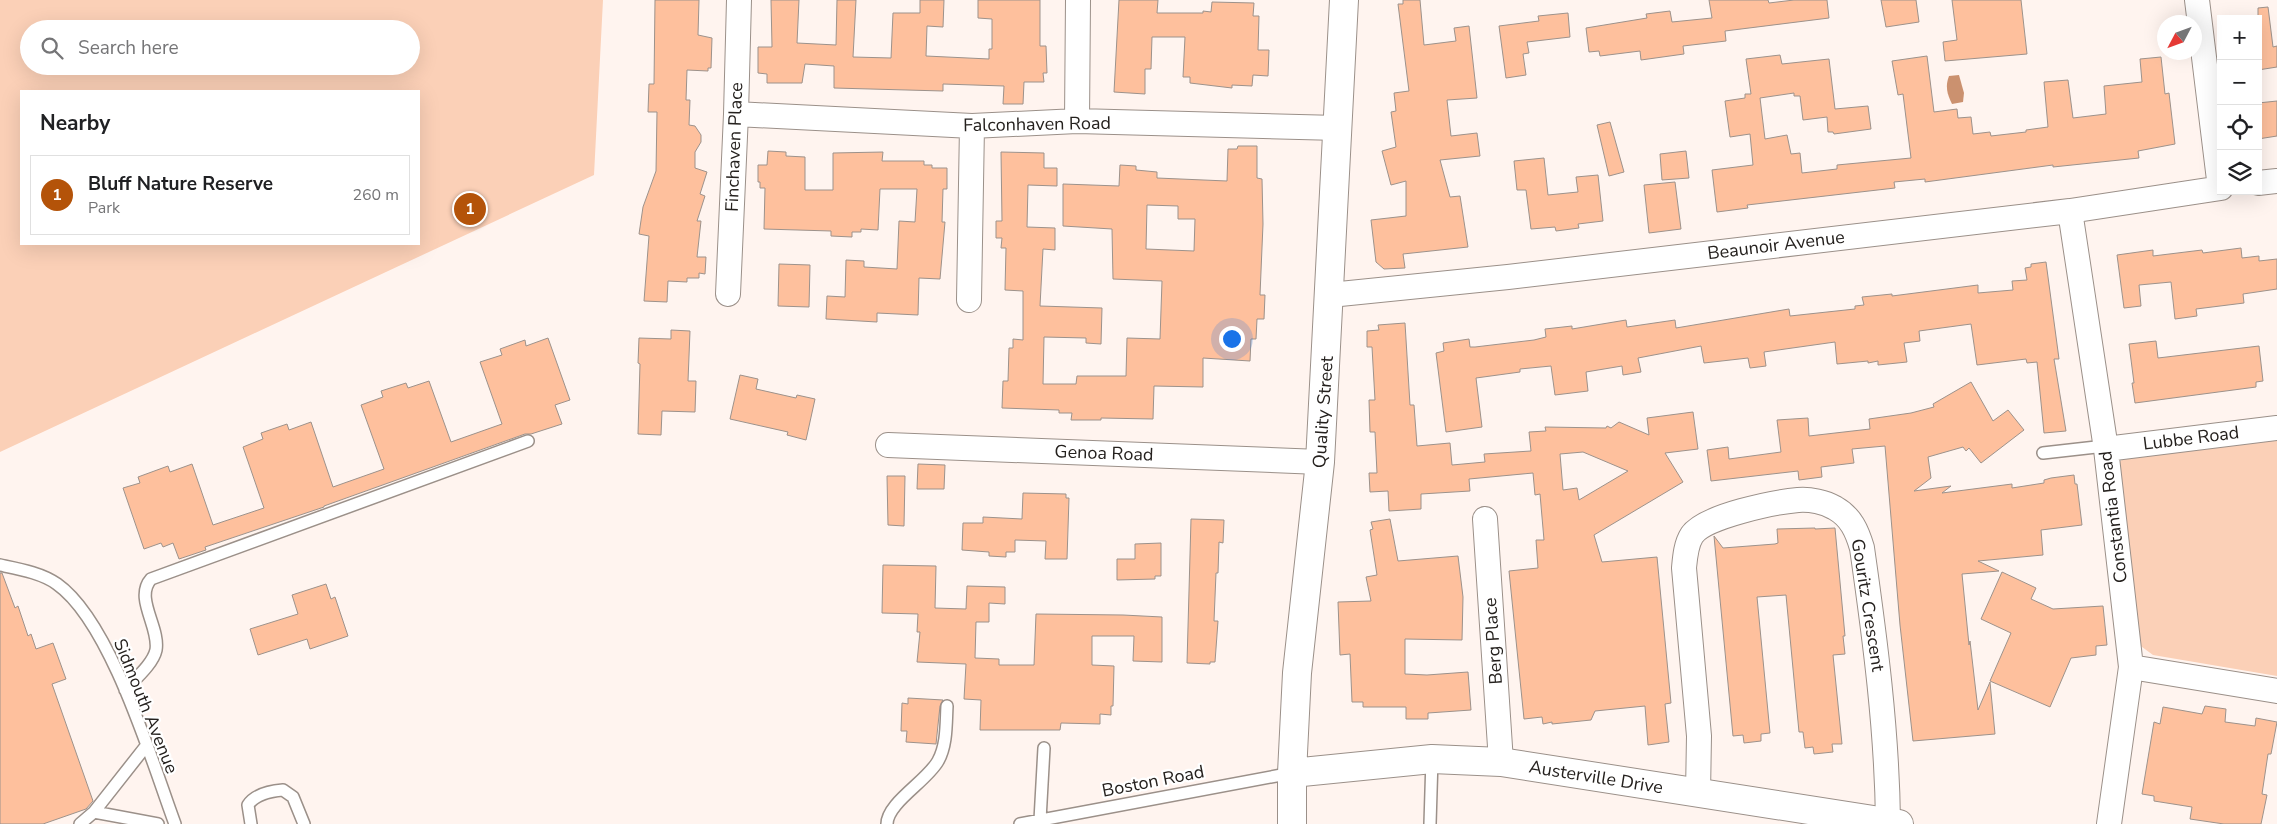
<!DOCTYPE html>
<meta charset="utf-8">
<style>
:root{--surface:#fff;--page:#f6f6f6;--text:#202124;--muted:#757577;--line:#e0e0e0;--accent:#b45309}
body{margin:0;font-family:"Nunito Sans",sans-serif;background:var(--page);color:var(--text)}
.controls{position:absolute;right:15px;top:15px;display:grid;overflow:hidden;border-radius:0px;box-shadow:0 5px 20px #0002}
.controls button{width:45px;height:45px;display:grid;place-items:center;padding:0;border:0;border-bottom:1px solid var(--line);background:var(--surface);color:var(--text);font:25px sans-serif}
.compass{position:absolute;left:2157px;top:15px;width:45px;height:45px;border-radius:50%;background:var(--surface);box-shadow:0 5px 20px #0002;rotate:229deg}
.you{position:absolute;left:1231px;top:338px;width:18px;height:18px;margin:-12px;border:4px solid #fff;border-radius:50%;background:#1a73e8;box-shadow:0 0 0 8px #1a73e833}
.badge{display:grid;place-items:center;width:32px;height:32px;border-radius:50%;background:var(--accent);color:#fff;font-size:16px;font-weight:700}
.pin{position:absolute;translate:-50% -50%;border:2px solid #fff;box-shadow:0 1px 5px #0006}
.list{margin:0;padding:0;list-style:none}
h2{display:flex;justify-content:space-between;align-items:center;height:65px;margin:0;padding:0 20px;font-size:21px}
h2 small{font-size:16px;font-weight:400;color:var(--muted)}
.list li{display:grid;grid-template-columns:32px 1fr auto;gap:15px;align-items:center;box-sizing:border-box;height:80px;margin:0 10px 10px;padding:0 10px;border:1px solid var(--line);border-radius:0px}
.list b{display:block;font-size:19px;white-space:nowrap}
.list p{margin:0;font-size:16px;white-space:nowrap;color:var(--muted)}
.list em{font-size:16px;font-style:normal;color:var(--muted)}
.icon{flex:none;width:28px;height:28px;fill:none;stroke:currentColor;stroke-width:2;stroke-linecap:round;stroke-linejoin:round}
.map{position:relative;flex:none;width:2277px;height:824px;overflow:hidden}
.search{position:absolute;background:var(--surface);box-shadow:0 5px 20px #0002;left:20px;top:20px;width:400px;height:55px;display:flex;align-items:center;gap:12px;box-sizing:border-box;padding:0 18px;border-radius:28px;color:var(--muted);font-size:19px}
.panel{position:absolute;background:var(--surface);box-shadow:0 5px 20px #0002;left:20px;top:90px;width:400px;height:155px;border-radius:0px}
.map>svg:first-child{display:block}
.green{fill:#fbd0b7;fill-rule:evenodd}
.water{fill:#cb916f}
.building{fill:#fec09d;stroke:#9d928b;fill-rule:evenodd}
.lines{fill:none;stroke-linecap:round;stroke-linejoin:round}
.lane-casing{stroke:#9b9089;stroke-width:14}
.street-casing{stroke:#9b9089;stroke-width:26}
.secondary-casing{stroke:#9b9089;stroke-width:30}
.lane{stroke:#fff;stroke-width:11}
.street{stroke:#fff;stroke-width:24}
.secondary{stroke:#fff;stroke-width:28}
.labels{text-anchor:middle;dominant-baseline:central;stroke-width:4.5;stroke-linejoin:round;paint-order:stroke}
.street-label{font-size:18px;fill:#25211e;stroke:#fff}
</style>
<div class="map">
<svg width="2277" height="824" viewBox="0 0 2277 824">
<rect width="100%" height="100%" fill="#fff4ef"/>
<!-- green -->
<path class="green" d="M0,0h603l-9,175 -594,277zM29,29h382v37h-382zM21,91h398v153h-398z
M2277,437v239l-124,-21 -15,-11 -23,-179 15,-11z"/>
<!-- water -->
<path class="water" d="M1959,75l5,18 -1,9 -11,2c-5,-10 -7,-18 -3,-28z"/>
<!-- building -->
<path class="building" d="M655,0h44l-1,35 14,3 -1,30h-3v3l-21,-1 -1,30h4l-1,25 6,1 6,9v7l-6,10v16l12,4 -7,22 5,2 -8,25h4l-4,36h9l-1,17 -6,-1v5h-12v4l-19,-1 -1,21 -23,-1 5,-65 -10,-2 4,-27 13,-36 1,-59h-9l1,-28h5z
M771,0h28l-2,43 39,2 1,-45h19l-3,57 38,1 2,-45h27v-13h24l-1,27 -16,-1 -1,30 63,3v-10h3v-30l-14,-1v-18h62v46h6l1,27h-4l1,9h-20l-1,22h-20l1,-18 -61,-2v7l-109,-3v-22l-29,-2 -3,19h-35v-9l-9,-1v-26h14z
M1119,0h39l-1,13h46v-2l8,1 1,-10 42,1 -1,13h6l-1,34h11l-1,26 -15,-1 -1,11 -20,-1v3l-42,-5v-6h-7l2,-40h-33l-1,32h-6v25l-31,-2z
M1403,0h17l4,45 32,-4 -2,-13 15,-2 8,72 -30,2 4,36 26,-3 3,23 -40,4 10,37 10,-1 8,51 -65,7 2,14 -21,1 -8,-7 -5,-42 35,-4v-35l-15,4 -9,-34 14,-4 -5,-35 5,-1 -2,-18 15,-2 -11,-87h5z
M1709,0h59l1,3 25,-3h33l2,18 -104,13 1,10 -43,5 1,8 -43,6 -1,-9 -40,5 -1,-5 -10,1 -3,-24 61,-10 -1,-4 24,-3 2,11 40,-4z
M1881,0h35l3,22 -33,5z
M1952,0h69l6,54 -82,7 -2,-19 14,-2z
M2268,7l5,40 4,-1v21l-19,3v-62z
M1568,13l2,24 -43,5 2,11 -6,1 3,21 -20,3 -7,-52 40,-5 -1,-5z
M1780,55l2,9 47,-5 6,50 33,-3 3,23 -37,5 -1,-2h-5l-1,-15 -24,3 -3,-24h-6v-3l-34,5 5,41 22,-4 4,19 9,-1 2,20 35,-4v-4l74,-7 -8,-64 -5,1 -6,-34 35,-5 7,56 23,-3 1,9 13,-1 2,17 17,-2 1,4 35,-4v-2l22,-3 -4,-45 24,-2 5,38 33,-4 -2,-28 38,-4 -2,-23 21,-2 4,37 4,-1 6,51 -37,7 1,7 -86,9v-2l-128,17v-3l-31,3 1,6 -148,17 1,3 -31,4 -5,-42 41,-5 -3,-31 -20,3 -5,-36 20,-3v-4h6l-5,-35z
M2277,101v35l-19,3v-36z
M1610,122l14,50 -15,4 -12,-51z
M1238,146h19v32l5,1 1,45 -3,71h5l-1,24h-7l-1,20h-5l-1,22 -47,-3v29l-49,-1 -1,33 -52,-1v2h-30l1,-7h-13v-3l-57,-2 1,-27h5l1,-33h4v-9l10,1v-49l-18,-1 1,-42h-5l1,-10h-6v-17h6l-1,-69 43,1v15h13v18l-29,-1 -1,42 28,1v22l-12,-1 -3,57 62,2 -1,36 -15,-1v-5l-42,-1 -1,47h33l1,-8h49l1,-38 33,1 2,-58 -49,-2 -1,-50 -49,-3v-42l56,2 1,-21 16,1v4l21,2v6l70,3 1,-32h9zM1147,205l31,1v13h17l-1,32 -48,-2z
M768,151l18,1v4l19,1v33h28v-37l50,-1 -1,9h42v4h8v3h15v21h-4l-1,33h3l-5,57 -21,-1 -1,37 -41,-2v9l-51,-3 1,-23 18,1 1,-37 18,1v6l33,2 2,-48 16,1 2,-33h-37l-2,41 -17,-1v3h-9v5l-21,-1v-5l-67,-2 1,-41h-5v-6h-2v-17h9z
M1686,151l3,27 -27,2 -2,-26z
M1544,158l4,37 30,-3 -2,-15 22,-2 5,46 -25,3 1,4 -23,3 -1,-4 -24,2 -5,-39h-9l-3,-29z
M1675,182l6,47 -32,4 -5,-48z
M2241,248l1,10 17,-2v5l18,-2v30l-34,5 1,9 -48,6 1,7 -22,3 -4,-37 -32,3 2,21 -17,2 -7,-53 36,-5v6l49,-6 1,3z
M2046,262l13,97h-5l12,72 -22,2 -7,-71 -10,1 -1,-4 -49,6 -6,-41 -52,7 1,10 -16,2 3,19 -29,3v-4l-10,2v-2l-31,3 -2,-22 -71,10 2,14 -16,2 -2,-10 -44,5 -3,-17 -63,12 3,14 -18,3 -1,-9 -36,6 2,19 -33,4 -4,-29 -31,3v3l-44,6 6,49 -36,5 -10,-79 8,-2 -1,-8 26,-4 1,8h5l59,-7 12,-3 -1,-8 27,-3v3l54,-9 1,7 48,-7 1,8 113,-19 1,7 65,-7v-3l9,-1 -2,-8 30,-3v2l86,-11v8l35,-3 -1,-9 15,-1 -2,-12 6,-1v-3z
M779,264l31,1 -1,42 -31,-1z
M1405,323l5,82h4l3,41 33,-3 2,22 33,-3 -1,-8 47,-3 -2,-19 17,-1 -1,-4 61,1 1,-2 4,2 8,-6 30,13 -2,-17 46,-6 5,37 -33,4 18,29 -89,53 8,27 55,-5 14,146 -6,1 4,38 -21,3 -3,-39 -50,5 -4,9 -39,4v-2l-9,2 -1,-7 -18,2 -15,-148 29,-3 -2,-28h8l-4,-46 -5,1 -2,-22 -64,6 1,12 -49,3v15l-32,2 -1,-20 -18,1 -1,-19h8l-2,-41h-5l-1,-32h6l-3,-53h-5v-16l12,-1 -1,-5zM1583,452l45,19 -49,29 -2,-12 -14,2 -3,-36z
M671,330l19,1 -2,50h8l-1,31 -33,-1 -1,24 -23,-1 2,-70 -2,-1 1,-25 32,1z
M548,338l22,62 -15,5 7,19 -31,10h-6l-201,72v1l-119,40 1,3 -27,9 -6,-16 -10,4 -2,-4 -17,6 -21,-61 17,-5 -2,-6 30,-11 2,6 22,-8 21,61 51,-17 -21,-61 20,-8 -2,-6 26,-9 2,6 22,-8 22,65 51,-18 -23,-64 22,-8 -2,-6 25,-8 2,5 21,-7 22,61 51,-18 -22,-62 22,-7 -2,-6 25,-9 1,6z
M2156,341l2,17 101,-12 4,35 -7,1v5l-121,16 -3,-20h2l-5,-39z
M740,375l18,4 -2,10 40,9 1,-3 18,4 -9,41 -19,-5 1,-3 -58,-13z
M1971,382l22,39 15,-11 16,20 -43,33 -12,-15 -3,3 -3,-4 -35,10 3,21 -17,13 37,-5 -9,7 70,-9v4l32,-5v-3l7,-2 23,-3 1,9h2l5,41 -41,5 2,25 -65,6 21,10 -37,3 7,71 1,-4 8,69 12,-28 5,52 -82,7 -13,-116 -15,-179 -33,3 2,14 -33,4 1,10 -23,3 -1,-9 -87,10 -4,-31 21,-3 1,12 52,-7 -4,-32 31,-2 1,18 61,-7 -1,-10 42,-6 23,-6 -1,-3z
M918,464l27,1 -1,24h-27z
M887,476h18l-1,50 -16,-1z
M1023,493l43,1v4h3l-2,61h-22l1,-18 -31,-1v12h-9v5l-17,-1v-4l-27,-2 1,-27h20v-6l39,2z
M1191,519l33,1 -1,23 -4,-1 -1,31h-2l-2,48h4l-3,41h-5v2l-23,-1z
M1390,519l8,42 60,-5 5,41 -1,43 -57,-1v35l22,1 41,-3 3,38 -43,3v6h-22v-12h-43v-5h-11l-2,-48 -10,1 -2,-53 33,-1 -5,-24 11,-2 -7,-45 3,-1 -2,-7z
M1815,528v1l20,-1 10,108h-2l2,18 -12,1 9,89h-10l1,8 -19,2 -1,-7 -8,1 -2,-16h-4l-13,-137 -29,2 13,136 -9,1v7l-17,2 -1,-8 -10,1 -19,-200 9,12 52,-4 3,-1 -1,-14z
M1161,543v33h-6v3l-38,1v-21h18v-15z
M883,565l53,1 -1,42 31,1 1,-23 38,1v17l-16,-1v19h-13l-1,36 24,1v6h35l2,-51 87,1 39,2v45l-29,-1 1,-25h-42v29l22,1 -1,40h-2v9l-11,-1v10l-39,-1 -1,7h-80l1,-30 -17,-1 2,-35 -49,-2 3,-30h-3l1,-18 -36,-1z
M2002,572l34,16 -5,11 22,10 50,-3 4,39 -11,1v9l-25,3 -21,49 -60,-26 21,-48 -30,-14z
M0,573h2l13,35 3,-2 10,30 3,-2 5,15 17,-6 13,36 -14,5 41,117 -7,8 -43,15h-43z
M326,584l5,15 4,-2 13,39 -38,13 -3,-10 -49,16 -8,-26 48,-15 -6,-19z
M908,698l35,2 -3,6 -4,38 -30,-2 1,-11h-6l1,-28 6,1z
M2205,706l21,3 -1,13 30,4 1,-8 21,4 -6,32h-3l-6,40 5,1 -6,29h-37l-34,-5 2,-12 -38,-6v-5l-12,-2 12,-72 6,2 3,-17 39,7z"/>
<g class="lines">
<defs>
<path id="lane" d="M2043,453l62,-7
M0,565c19,4 42,8 57,19 54,38 95,178 118,240
M125,690c10,-11 28,-26 31,-40 4,-23 -22,-52 -5,-71l377,-138
M94,812l64,12
M1040,820l4,-72
M80,824l14,-12 52,-66
M251,824l-3,-19c7,-11 23,-14 35,-15l10,7 11,27
M887,824c0,-21 40,-43 51,-63 9,-16 8,-37 9,-55
M1020,824l272,-51
M1430,824l2,-65"/>
<path id="street" d="M2197,0l23,188
M736,114l236,12 105,-5 261,7
M1077,121l1,-121
M2258,183l19,-2
M2070,211l36,238 25,218 -22,157
M728,294l8,-180 3,-114
M1330,295l178,-18 562,-66 151,-23
M969,300l3,-174
M888,445l432,17
M2106,449l171,-21
M1485,519l16,243
M2131,667l146,24
M1698,793l1,-57 -15,-168c1,-11 2,-24 8,-33 13,-19 83,-33 106,-35 12,-1 27,2 37,8 16,9 22,23 27,40 13,91 25,182 26,274"/>
<path id="secondary" d="M1292,773l140,-14 69,3 398,62
M1292,824v-51l5,-100 23,-211 24,-462"/>
</defs>
<!-- lane casing -->
<use href="#lane" class="lane-casing"/>
<!-- street casing -->
<use href="#street" class="street-casing"/>
<!-- secondary casing -->
<use href="#secondary" class="secondary-casing"/>
<!-- lane -->
<use href="#lane" class="lane"/>
<!-- street -->
<use href="#street" class="street"/>
<!-- secondary -->
<use href="#secondary" class="secondary"/>
</g>
<g class="labels">
<!-- street labels -->
<g class="street-label">
<text transform="translate(1037 124) rotate(-1)">Falconhaven Road</text>
<text transform="translate(734 147) rotate(-88)">Finchaven Place</text>
<text transform="translate(1776 245) rotate(-7)">Beaunoir Avenue</text>
<text transform="translate(1323 412) rotate(-86)">Quality Street</text>
<text transform="translate(2191 438) rotate(-7)">Lubbe Road</text>
<text transform="translate(1104 453) rotate(2)">Genoa Road</text>
<text transform="translate(2113 517) rotate(-97)">Constantia Road</text>
<text transform="translate(1868 605) rotate(81)">Gouritz Crescent</text>
<text transform="translate(1493 641) rotate(-94)">Berg Place</text>
<text transform="translate(146 706) rotate(68)">Sidmouth Avenue</text>
<text transform="translate(1596 777) rotate(9)">Austerville Drive</text>
<text transform="translate(1153 781) rotate(-11)">Boston Road</text>
</g>
</g>
</svg>
<div class="controls">
<button>+</button>
<button>−</button>
<button><svg class="icon" aria-label="locate" viewBox="0 0 24 24"><circle cx="12" cy="12" r="6"/><path d="M12 2v4M12 18v4M2 12h4M18 12h4"/></svg></button>
<button><svg class="icon" aria-label="layers" viewBox="0 0 24 24"><path d="M12 4l9 5-9 5-9-5zM3 14l9 5 9-5"/></svg></button>
</div>
<svg class="compass" viewBox="-18 -18 36 36"><path d="M0-13l5 13h-10z" fill="#e53935"/><path d="M0 13l5-13h-10z" fill="#757577"/></svg>
<div class="you"></div>
<div class="pin badge" style="left:470px;top:209px">1</div>
<div class="search"><svg class="icon" aria-label="search" viewBox="0 0 24 24"><circle cx="10" cy="10" r="6"/><path d="M15 15l6 6"/></svg>Search here</div>
<section class="panel">
<h2>Nearby<small></small></h2>
<ul class="list">
<li><span class="badge">1</span><div><b>Bluff Nature Reserve</b><p>Park</p></div><em>260 m</em></li>
</ul>
</section>
</div>
